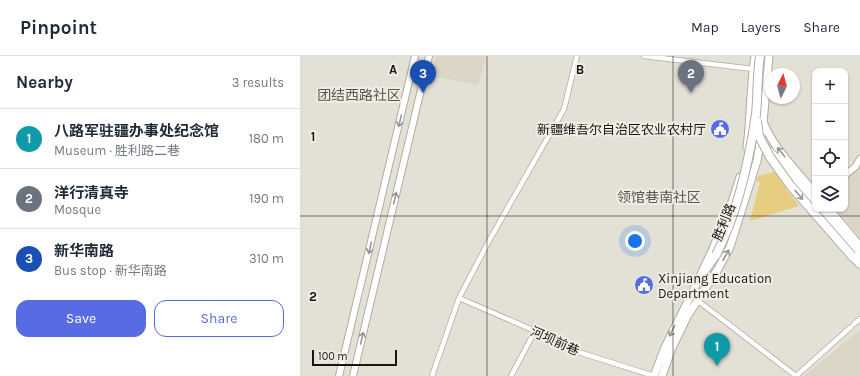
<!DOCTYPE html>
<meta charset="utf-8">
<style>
:root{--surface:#fff;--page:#f6f6f7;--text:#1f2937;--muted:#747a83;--line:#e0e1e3;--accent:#576ce3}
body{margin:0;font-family:Karla,"Noto Sans SC",sans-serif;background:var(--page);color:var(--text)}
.controls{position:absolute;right:12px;top:12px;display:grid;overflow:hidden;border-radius:8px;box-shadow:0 1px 3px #0004}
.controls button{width:36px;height:36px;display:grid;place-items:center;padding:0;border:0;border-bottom:1px solid var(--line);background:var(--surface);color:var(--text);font:20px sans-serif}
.compass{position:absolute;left:464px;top:12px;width:36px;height:36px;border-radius:50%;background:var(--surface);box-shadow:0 1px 3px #0004;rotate:6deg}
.scale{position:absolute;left:12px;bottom:10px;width:85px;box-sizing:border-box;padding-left:4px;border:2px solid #171613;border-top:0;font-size:11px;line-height:14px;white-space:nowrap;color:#171613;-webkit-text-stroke:3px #f0ede4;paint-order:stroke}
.you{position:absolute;left:335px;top:185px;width:14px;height:14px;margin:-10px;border:3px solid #fff;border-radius:50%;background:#1a73e8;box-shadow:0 0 0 6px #1a73e833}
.badge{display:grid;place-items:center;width:26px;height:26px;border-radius:50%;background:var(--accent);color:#fff;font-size:13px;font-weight:700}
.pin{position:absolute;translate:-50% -33px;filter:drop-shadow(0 1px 2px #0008)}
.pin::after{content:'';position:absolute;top:21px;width:14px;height:12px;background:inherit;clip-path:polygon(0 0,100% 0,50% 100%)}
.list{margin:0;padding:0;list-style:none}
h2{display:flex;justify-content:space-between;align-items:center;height:52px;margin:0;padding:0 16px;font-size:17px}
h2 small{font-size:13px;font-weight:400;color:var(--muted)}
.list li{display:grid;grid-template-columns:26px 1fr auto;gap:12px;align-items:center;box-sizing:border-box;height:60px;padding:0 16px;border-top:1px solid var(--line)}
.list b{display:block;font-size:15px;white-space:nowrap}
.list p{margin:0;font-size:13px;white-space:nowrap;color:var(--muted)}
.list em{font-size:13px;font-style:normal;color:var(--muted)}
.actions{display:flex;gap:8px;padding:12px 16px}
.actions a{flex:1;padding:9px 0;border:1px solid var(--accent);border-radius:12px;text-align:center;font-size:14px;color:var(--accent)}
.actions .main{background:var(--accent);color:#fff}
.icon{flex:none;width:22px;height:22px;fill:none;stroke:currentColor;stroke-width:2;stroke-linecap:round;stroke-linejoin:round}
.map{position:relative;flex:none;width:560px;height:320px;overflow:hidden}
header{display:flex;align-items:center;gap:24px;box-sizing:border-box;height:56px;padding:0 20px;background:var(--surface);border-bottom:1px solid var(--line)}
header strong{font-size:19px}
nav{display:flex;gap:22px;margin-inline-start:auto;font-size:14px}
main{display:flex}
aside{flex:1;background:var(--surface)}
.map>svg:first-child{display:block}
.built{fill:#dad5c4}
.green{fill:#e6cd7f}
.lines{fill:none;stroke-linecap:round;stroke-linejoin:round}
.street-casing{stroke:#b0ada4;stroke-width:6}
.secondary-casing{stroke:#b0ada4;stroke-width:8}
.primary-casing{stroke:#b0ada4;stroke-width:9}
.highway-casing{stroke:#b0ada4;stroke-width:10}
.street{stroke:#fff;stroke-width:4.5}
.secondary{stroke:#fff;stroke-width:6}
.primary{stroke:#fff;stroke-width:7}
.highway{stroke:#fff;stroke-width:8}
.highway-bridge-casing{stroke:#b0ada4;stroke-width:10;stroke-linecap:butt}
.highway-bridge{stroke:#fff;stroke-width:8}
.oneway{stroke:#979695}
.grid{fill:none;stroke:#171613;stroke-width:1;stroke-opacity:0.55}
.labels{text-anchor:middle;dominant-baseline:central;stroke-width:4;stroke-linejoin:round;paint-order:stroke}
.poi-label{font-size:13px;fill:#171613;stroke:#f0ede4;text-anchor:end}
.street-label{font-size:13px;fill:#171613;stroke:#f0ede4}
.neighbourhood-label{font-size:14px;fill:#5a5750;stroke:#f0ede4}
.grid-label{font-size:13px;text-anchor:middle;font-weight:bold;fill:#171613;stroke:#f0ede4;stroke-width:4;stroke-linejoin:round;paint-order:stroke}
</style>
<header>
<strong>Pinpoint</strong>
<nav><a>Map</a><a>Layers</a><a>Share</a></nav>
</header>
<main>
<aside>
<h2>Nearby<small>3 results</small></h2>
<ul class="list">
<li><span class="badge" style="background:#0f9aa8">1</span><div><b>八路军驻疆办事处纪念馆</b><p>Museum · 胜利路二巷</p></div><em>180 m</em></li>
<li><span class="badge" style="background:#6b7280">2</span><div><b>洋行清真寺</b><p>Mosque</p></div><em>190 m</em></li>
<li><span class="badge" style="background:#1a4fb4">3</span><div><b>新华南路</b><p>Bus stop · 新华南路</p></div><em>310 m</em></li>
</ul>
<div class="actions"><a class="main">Save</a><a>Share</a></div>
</aside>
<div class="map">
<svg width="560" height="320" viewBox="0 0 560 320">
<rect width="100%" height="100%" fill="#e3e0d6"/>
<!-- built -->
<path class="built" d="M136,0h50l-8,29 -40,-8 -4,-8z
M560,109v72l-24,-28h9v-29z
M560,274v46h-56z"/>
<!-- green -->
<path class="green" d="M474,116l25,34 -49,15 10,-39 -4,-1 2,-5z"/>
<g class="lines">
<defs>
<path id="street" d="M344,0l109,13
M159,242l76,33 37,19 82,26
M397,244l99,76
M554,268l6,-5
M132,320l27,-78 31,-59 74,-130 13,-53
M211,320l24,-45
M496,320l55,-49"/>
<path id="secondary" d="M545,119l10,-8 5,-8
M39,320l76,-320
M53,320l76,-320"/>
<path id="primary" d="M464,68c11,26 33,47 51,69
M447,91c4,-30 3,-61 8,-91
M469,94l46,52
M521,153l39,47
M529,153l31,37
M354,320l11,-29 26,-52 21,-44 19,-46 9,-28
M362,320l9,-26 17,-35 30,-46 12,-22 27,-86 6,-38 6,-67"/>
<path id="highway" d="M552,200l8,8
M400,221l16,-22"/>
</defs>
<!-- street casing -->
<use href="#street" class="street-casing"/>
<!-- secondary casing -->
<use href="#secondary" class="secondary-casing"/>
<!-- primary casing -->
<use href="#primary" class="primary-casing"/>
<!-- highway casing -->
<use href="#highway" class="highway-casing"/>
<!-- street -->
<use href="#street" class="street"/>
<!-- secondary -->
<use href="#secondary" class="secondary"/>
<!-- primary -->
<use href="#primary" class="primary"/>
<!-- highway -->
<use href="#highway" class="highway"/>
<defs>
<path id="highway-bridge" d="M457,65l2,15 11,21 20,28 62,71
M416,199c22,-43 33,-93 40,-141 2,-19 1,-39 4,-58"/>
</defs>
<!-- highway-bridge casing -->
<use href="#highway-bridge" class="highway-bridge-casing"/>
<!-- highway-bridge -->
<use href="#highway-bridge" class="highway-bridge"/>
</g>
<!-- one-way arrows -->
<defs><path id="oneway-shaft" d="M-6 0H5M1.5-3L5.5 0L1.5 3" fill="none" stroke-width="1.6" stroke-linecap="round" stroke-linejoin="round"/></defs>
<g class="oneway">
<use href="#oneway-shaft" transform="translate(100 65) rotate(103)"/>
<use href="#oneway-shaft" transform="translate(481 96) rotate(-129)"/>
<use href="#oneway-shaft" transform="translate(499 139) rotate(50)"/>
<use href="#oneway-shaft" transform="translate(95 142) rotate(-77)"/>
<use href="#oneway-shaft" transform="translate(70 192) rotate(103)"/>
<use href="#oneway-shaft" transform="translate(426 199) rotate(-61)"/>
<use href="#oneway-shaft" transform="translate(372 275) rotate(117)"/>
<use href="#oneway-shaft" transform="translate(62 282) rotate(-77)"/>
</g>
<!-- grid -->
<path class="grid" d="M187,0v320M373,0v320M0,160h560"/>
<!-- icons -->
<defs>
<symbol id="civic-disc" viewBox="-11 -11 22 22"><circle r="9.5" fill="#576ce3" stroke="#f0ede4"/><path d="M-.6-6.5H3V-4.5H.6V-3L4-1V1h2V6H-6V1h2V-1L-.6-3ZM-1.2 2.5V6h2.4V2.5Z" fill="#fff"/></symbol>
</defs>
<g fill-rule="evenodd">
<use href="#civic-disc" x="409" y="62" width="22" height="22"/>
<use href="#civic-disc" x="333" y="218" width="22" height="22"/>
</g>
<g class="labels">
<!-- poi labels -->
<g class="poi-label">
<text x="406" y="73">新疆维吾尔自治区农业农村厅</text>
<text x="358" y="222" text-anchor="start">Xinjiang Education<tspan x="358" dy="15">Department</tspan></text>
</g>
<!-- street labels -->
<g class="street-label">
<text transform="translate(424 166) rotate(-68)">胜利路</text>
<text transform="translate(255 285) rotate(24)">河坝前巷</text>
</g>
<!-- neighbourhood labels -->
<g class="neighbourhood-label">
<text x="59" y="39">团结西路社区</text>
<text x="359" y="141">领馆巷南社区</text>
</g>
</g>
<g class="grid-label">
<text x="93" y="18">A</text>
<text x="280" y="18">B</text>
<text x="13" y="85">1</text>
<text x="13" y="245">2</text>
</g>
</svg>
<div class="controls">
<button>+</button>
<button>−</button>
<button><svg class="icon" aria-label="locate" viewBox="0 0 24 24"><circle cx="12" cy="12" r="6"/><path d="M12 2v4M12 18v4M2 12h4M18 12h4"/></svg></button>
<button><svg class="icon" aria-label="layers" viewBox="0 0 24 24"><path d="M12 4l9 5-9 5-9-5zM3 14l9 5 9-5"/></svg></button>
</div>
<svg class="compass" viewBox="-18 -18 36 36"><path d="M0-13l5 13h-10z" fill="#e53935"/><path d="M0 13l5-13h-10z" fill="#747a83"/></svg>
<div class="scale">100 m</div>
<div class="you"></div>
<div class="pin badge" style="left:417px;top:310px;background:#0f9aa8">1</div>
<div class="pin badge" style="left:391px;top:37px;background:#6b7280">2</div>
<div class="pin badge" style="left:123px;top:37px;background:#1a4fb4">3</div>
</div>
</main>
